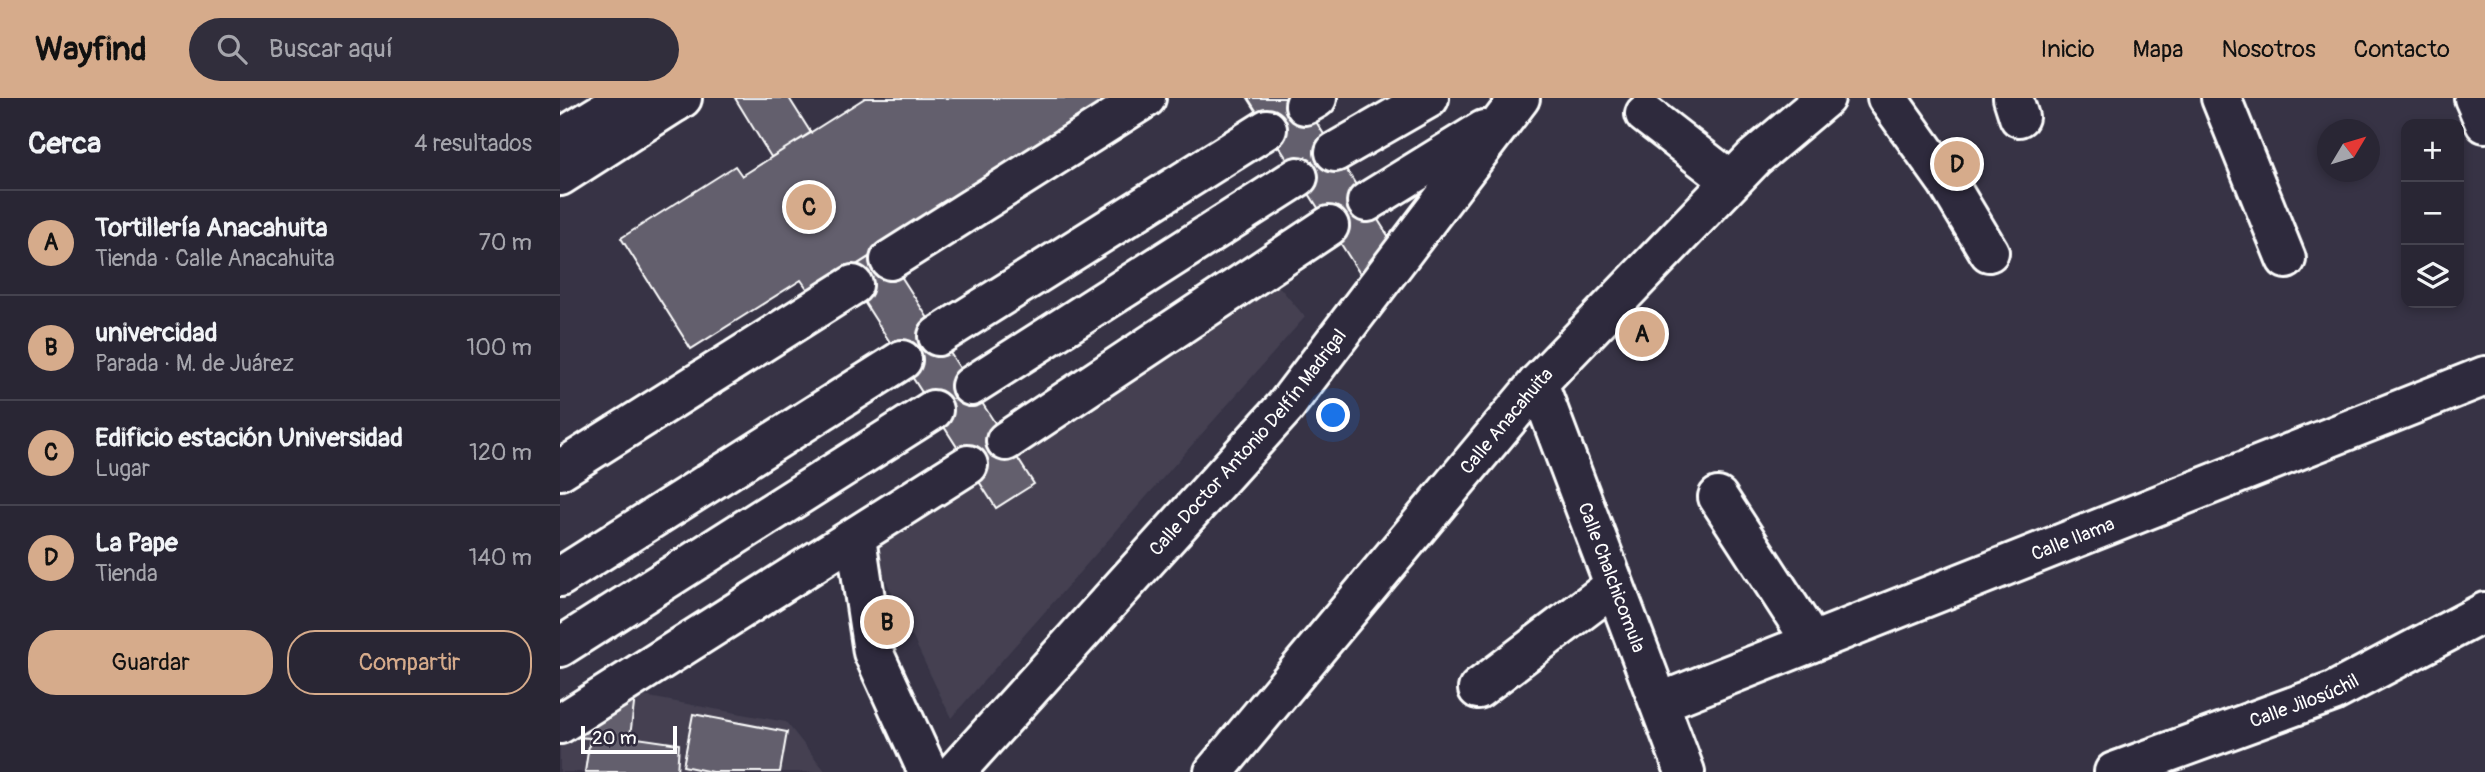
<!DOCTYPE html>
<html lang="es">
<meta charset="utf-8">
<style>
:root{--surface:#292634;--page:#312e3c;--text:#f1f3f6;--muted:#a5a5ac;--line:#45434f;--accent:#d6ab8b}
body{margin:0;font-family:Pangolin,sans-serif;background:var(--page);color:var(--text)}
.controls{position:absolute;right:21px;top:21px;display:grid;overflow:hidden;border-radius:14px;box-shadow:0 4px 10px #0003}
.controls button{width:63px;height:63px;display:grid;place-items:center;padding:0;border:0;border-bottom:2px solid var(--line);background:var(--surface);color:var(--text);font:35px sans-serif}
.compass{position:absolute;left:1757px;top:21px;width:63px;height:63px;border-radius:50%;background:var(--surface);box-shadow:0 4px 10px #0003;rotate:52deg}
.scale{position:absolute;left:21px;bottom:18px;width:96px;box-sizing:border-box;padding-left:7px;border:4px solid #fff;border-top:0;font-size:19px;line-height:24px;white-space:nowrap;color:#fff;-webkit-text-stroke:5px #2f2a3d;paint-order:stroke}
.you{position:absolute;left:774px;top:318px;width:24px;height:24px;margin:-18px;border:5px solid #fff;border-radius:50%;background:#1a73e8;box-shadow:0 0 0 10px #1a73e833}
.badge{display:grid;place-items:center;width:46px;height:46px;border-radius:50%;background:var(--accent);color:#111;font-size:23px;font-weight:700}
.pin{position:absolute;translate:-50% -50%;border:4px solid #fff;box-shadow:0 2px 7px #0006}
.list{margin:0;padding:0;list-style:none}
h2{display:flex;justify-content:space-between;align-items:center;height:91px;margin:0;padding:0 28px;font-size:30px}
h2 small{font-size:23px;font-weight:400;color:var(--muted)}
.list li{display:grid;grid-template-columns:46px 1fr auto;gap:21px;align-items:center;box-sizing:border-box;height:105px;padding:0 28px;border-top:2px solid var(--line)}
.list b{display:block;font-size:26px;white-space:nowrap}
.list p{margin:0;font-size:23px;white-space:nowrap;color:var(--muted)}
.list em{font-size:23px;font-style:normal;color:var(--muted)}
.actions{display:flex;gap:14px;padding:21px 28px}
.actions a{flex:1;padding:16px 0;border:2px solid var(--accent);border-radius:28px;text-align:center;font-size:24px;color:var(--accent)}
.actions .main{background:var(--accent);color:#111}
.icon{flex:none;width:38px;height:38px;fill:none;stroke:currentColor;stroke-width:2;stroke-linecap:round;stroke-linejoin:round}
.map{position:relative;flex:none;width:1925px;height:674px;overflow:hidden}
header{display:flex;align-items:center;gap:42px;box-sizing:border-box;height:98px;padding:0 35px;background:var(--accent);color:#111}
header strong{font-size:33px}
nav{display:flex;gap:38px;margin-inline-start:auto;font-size:24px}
.search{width:490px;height:63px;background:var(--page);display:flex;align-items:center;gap:18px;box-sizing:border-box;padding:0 24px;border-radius:38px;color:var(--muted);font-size:26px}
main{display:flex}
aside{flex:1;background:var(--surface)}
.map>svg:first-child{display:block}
.built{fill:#444051}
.building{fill:#635f6d;stroke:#fff;stroke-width:2}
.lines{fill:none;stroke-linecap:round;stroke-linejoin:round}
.minor-casing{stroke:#fff;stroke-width:44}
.major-casing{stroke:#fff;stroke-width:44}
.minor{stroke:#2f2a3d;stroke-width:38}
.major{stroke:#2f2a3d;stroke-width:38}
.labels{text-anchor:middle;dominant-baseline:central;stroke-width:6;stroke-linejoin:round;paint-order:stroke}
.street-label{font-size:19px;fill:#fff;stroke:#2f2a3d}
</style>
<header>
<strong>Wayfind</strong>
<div class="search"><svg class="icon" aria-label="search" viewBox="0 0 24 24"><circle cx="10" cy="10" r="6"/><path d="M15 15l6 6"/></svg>Buscar aquí</div>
<nav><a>Inicio</a><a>Mapa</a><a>Nosotros</a><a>Contacto</a></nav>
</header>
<main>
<aside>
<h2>Cerca<small>4 resultados</small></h2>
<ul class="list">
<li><span class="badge">A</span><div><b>Tortillería Anacahuita</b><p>Tienda · Calle Anacahuita</p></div><em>70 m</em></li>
<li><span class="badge">B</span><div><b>univercidad</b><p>Parada · M. de Juárez</p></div><em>100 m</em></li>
<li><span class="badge">C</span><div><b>Edificio estación Universidad</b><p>Lugar</p></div><em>120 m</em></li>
<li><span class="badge">D</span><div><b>La Pape</b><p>Tienda</p></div><em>140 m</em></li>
</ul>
<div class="actions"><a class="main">Guardar</a><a>Compartir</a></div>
</aside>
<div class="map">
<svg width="1925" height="674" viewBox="0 0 1925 674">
<rect width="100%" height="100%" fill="#373345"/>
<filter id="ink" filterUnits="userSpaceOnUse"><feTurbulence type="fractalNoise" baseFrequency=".0143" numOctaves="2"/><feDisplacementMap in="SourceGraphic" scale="14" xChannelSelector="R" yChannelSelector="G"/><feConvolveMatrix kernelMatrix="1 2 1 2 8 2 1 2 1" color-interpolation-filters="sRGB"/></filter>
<g filter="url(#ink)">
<!-- built -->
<path class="built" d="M710,178l35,41 -354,401 -81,-171z
M56,593l170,31 40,50h-266v-42z"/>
<!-- building -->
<path class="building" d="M175,0h54l22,35 -40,24z
M305,0h255l-309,196 -10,-14 -110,69 -70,-111 114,-72 7,10z
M688,0h53l98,155 -37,24z
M323,150l151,236 -38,24 -151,-236z
M75,598l-5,41 49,7 -2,28h-92l5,-34 -30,-2z
M133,616l94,18 -7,40h-68l-29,-6z"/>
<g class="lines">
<defs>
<g id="minor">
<path d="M1327,0l60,84 42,70"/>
<path d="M1453,0l6,19"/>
<path d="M1661,0l65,161"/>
<path d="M1914,0l11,25"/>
<path d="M745,7l12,-7"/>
<path d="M1085,16l86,67"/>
<path d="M0,41l52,-32 64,-5"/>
<path d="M775,54l94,-54"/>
<path d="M807,104l117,-72"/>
<path d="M378,238l329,-207"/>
<path id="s1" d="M978,285l147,389"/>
<path d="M411,288l327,-209"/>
<path d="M446,343l323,-215"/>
<path d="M1158,399l94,145"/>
<path d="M296,440l17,114 55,120"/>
<path d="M0,479l342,-217"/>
<path d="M0,549l373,-237"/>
<path d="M918,591l136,-103"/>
<path id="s2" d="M1101,604l824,-326"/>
<path d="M0,626l408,-259"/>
<path id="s3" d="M395,674l330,-365 235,-309"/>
<path id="s4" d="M654,674l324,-389 216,-225 71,-60"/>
<path id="s5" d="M1554,674l219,-80 152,-80"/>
</g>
<path id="major" d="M0,78l122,-78
M330,162l256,-162
M0,372l293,-185"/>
</defs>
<!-- minor casing -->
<use href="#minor" class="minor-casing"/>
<!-- major casing -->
<use href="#major" class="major-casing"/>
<!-- minor -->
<use href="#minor" class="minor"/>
<!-- major -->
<use href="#major" class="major"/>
</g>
</g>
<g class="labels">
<!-- street labels -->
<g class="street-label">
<text stroke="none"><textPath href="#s4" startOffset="457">Calle Anacahuita</textPath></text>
<text stroke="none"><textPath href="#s3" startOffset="441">Calle Doctor Antonio Delfín Madrigal</textPath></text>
<text stroke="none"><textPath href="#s2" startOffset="443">Calle Ilama</textPath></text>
<text stroke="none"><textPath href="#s1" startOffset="208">Calle Chalchicomula</textPath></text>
<text stroke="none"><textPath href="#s5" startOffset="203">Calle Jilosúchil</textPath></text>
</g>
</g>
</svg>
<div class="controls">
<button>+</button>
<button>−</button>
<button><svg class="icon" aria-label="layers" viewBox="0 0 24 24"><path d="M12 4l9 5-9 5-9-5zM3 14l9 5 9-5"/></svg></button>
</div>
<svg class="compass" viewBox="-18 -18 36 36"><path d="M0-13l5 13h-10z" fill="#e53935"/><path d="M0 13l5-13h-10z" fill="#a5a5ac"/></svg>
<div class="scale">20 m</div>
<div class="you"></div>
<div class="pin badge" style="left:1082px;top:236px">A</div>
<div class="pin badge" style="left:327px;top:524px">B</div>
<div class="pin badge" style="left:249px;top:109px">C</div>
<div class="pin badge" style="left:1397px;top:66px">D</div>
</div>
</main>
